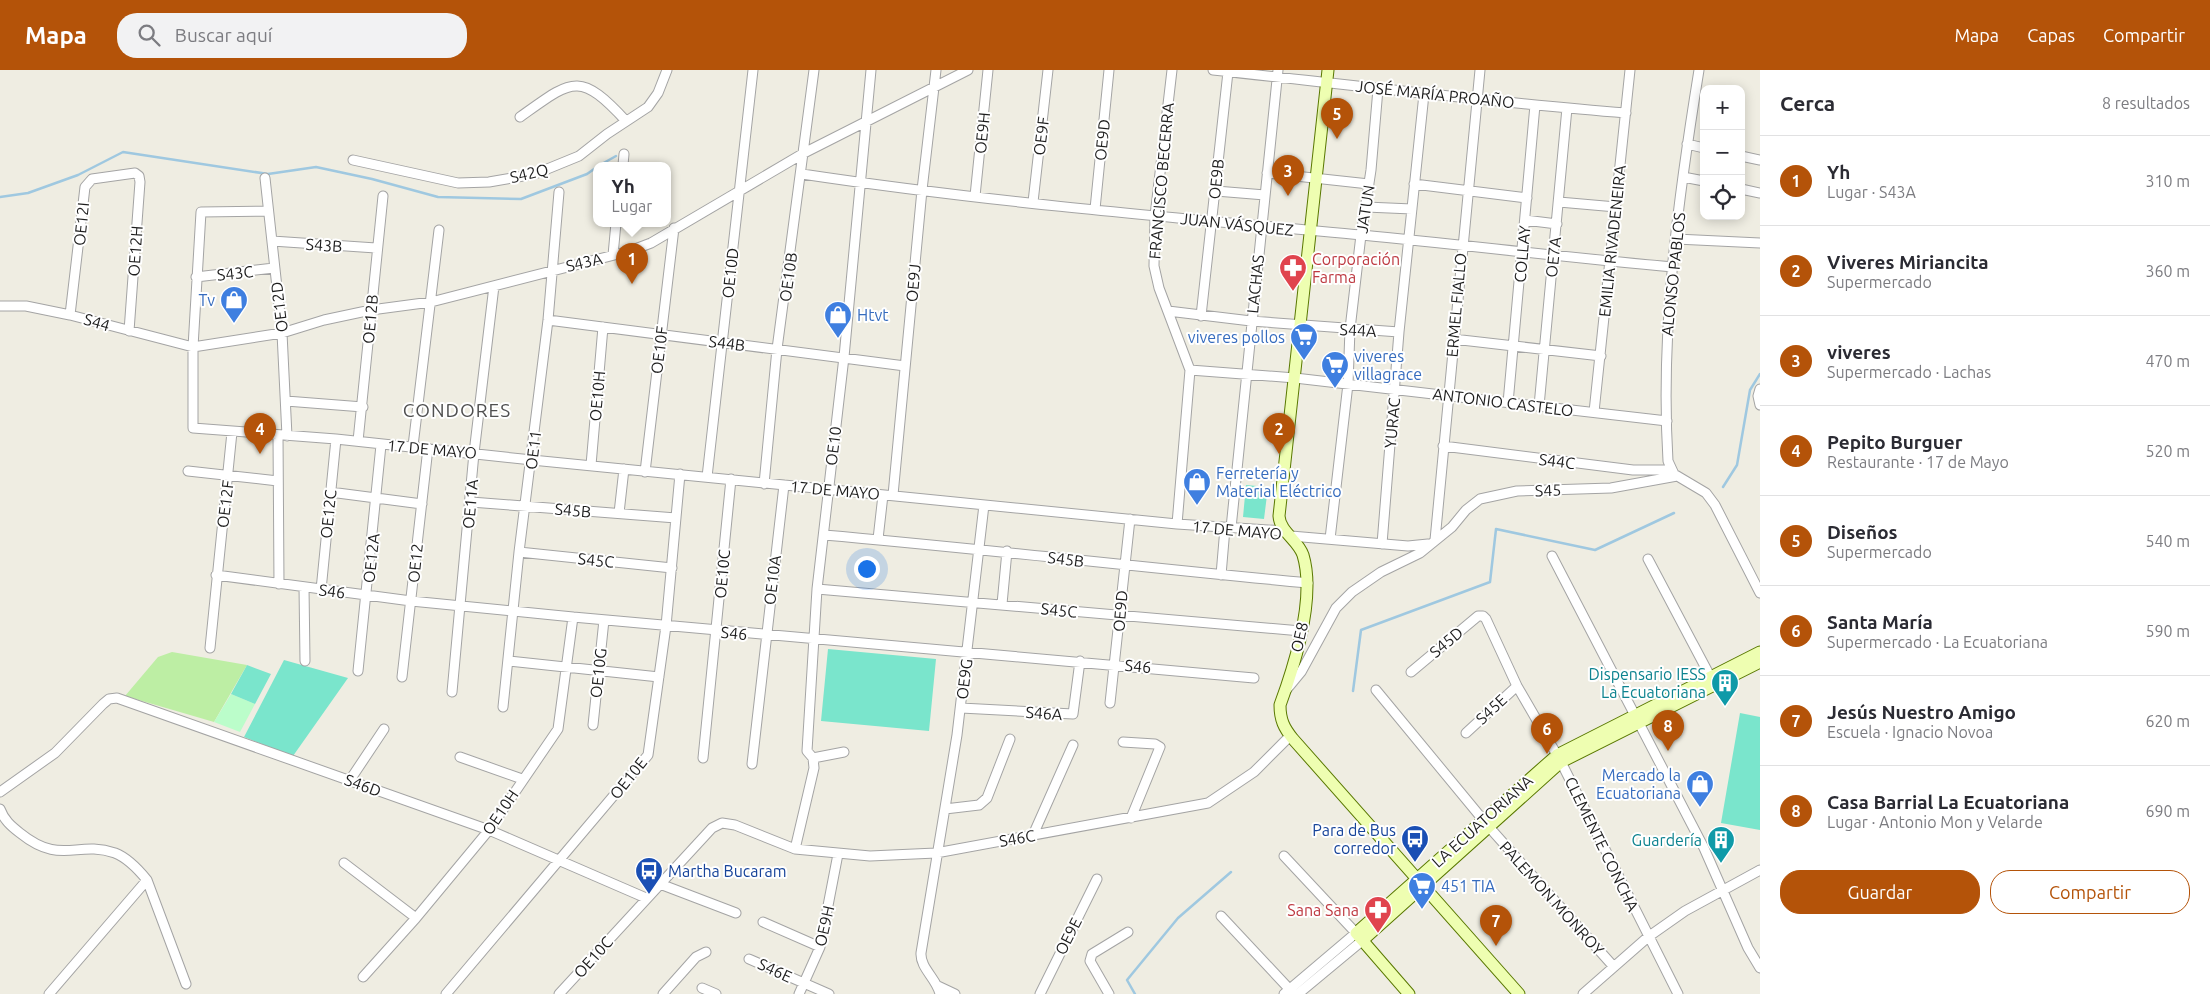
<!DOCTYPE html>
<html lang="es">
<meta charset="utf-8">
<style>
:root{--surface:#fff;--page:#f2f2f3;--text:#2b2b33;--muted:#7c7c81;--line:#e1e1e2;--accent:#b45309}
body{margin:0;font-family:Ubuntu,sans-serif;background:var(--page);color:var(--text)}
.controls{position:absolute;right:15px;top:15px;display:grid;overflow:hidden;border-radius:10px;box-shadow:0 2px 12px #0003}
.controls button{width:45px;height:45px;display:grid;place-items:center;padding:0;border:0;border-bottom:1px solid var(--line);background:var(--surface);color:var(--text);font:25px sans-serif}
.you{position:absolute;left:866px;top:498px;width:18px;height:18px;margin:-12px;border:4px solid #fff;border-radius:50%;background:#1a73e8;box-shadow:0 0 0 8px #1a73e833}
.badge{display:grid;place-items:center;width:32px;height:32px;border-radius:50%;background:var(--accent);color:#fff;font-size:16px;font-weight:700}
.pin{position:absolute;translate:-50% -41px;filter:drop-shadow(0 1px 2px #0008)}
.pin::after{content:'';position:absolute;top:26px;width:18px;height:15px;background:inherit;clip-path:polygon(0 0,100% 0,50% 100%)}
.popup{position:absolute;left:593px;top:92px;width:78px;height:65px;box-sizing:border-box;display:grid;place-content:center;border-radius:10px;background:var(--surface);filter:drop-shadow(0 1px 4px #0005);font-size:16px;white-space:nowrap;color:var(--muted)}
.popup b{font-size:19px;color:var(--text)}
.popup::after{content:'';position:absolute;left:50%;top:100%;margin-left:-10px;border:10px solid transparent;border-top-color:var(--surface)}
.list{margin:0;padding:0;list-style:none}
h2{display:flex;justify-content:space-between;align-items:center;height:65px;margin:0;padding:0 20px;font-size:21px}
h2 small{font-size:16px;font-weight:400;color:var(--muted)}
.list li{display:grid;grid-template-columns:32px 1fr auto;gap:15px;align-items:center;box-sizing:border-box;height:90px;padding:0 20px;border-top:1px solid var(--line)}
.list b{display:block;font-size:19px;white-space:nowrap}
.list p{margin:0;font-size:16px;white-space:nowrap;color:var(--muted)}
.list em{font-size:16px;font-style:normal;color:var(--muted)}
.actions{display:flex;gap:10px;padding:15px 20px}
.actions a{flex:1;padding:11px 0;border:1px solid var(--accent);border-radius:20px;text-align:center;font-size:18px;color:var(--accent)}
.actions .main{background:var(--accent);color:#fff}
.icon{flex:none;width:28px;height:28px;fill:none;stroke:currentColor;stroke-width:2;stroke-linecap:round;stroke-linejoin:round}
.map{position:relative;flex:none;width:1760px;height:924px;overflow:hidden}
header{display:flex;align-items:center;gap:30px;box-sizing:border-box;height:70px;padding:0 25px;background:var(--accent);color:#fff}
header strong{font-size:24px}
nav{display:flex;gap:28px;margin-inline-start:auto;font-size:18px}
.search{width:350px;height:45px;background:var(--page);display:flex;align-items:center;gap:12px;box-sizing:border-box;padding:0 18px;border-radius:20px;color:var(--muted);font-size:19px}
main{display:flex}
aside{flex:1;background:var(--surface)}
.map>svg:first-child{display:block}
.grass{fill:#bdeea4}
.park{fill:#bbfdca}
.pitch{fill:#7ae5cc}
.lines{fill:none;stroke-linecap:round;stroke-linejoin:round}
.stream{stroke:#9fc8e0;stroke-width:2.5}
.street-casing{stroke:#a4a4a4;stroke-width:11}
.secondary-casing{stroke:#597800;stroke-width:13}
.street{stroke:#fff;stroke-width:9}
.secondary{stroke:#eefeb1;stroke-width:11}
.labels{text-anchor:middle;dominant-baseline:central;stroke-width:4;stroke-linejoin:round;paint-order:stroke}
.street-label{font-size:16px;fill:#1d1d1d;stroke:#fff}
.health-label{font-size:16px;fill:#be3a42;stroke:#fff;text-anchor:start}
.shop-label{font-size:16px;fill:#366cbe;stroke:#fff;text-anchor:start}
.culture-label{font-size:16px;fill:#0d838f;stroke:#fff;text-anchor:end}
.transit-label{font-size:16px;fill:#164399;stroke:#fff;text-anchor:end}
.quarter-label{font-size:19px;letter-spacing:1px;fill:#505050;stroke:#fff}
</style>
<header>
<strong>Mapa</strong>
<div class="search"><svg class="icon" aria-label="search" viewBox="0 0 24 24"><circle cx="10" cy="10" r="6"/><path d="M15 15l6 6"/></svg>Buscar aquí</div>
<nav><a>Mapa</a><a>Capas</a><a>Compartir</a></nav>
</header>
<main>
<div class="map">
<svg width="1760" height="924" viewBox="0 0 1760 924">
<rect width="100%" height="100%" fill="#efede2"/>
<!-- grass -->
<path class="grass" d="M172,582l75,13 -33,57 -89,-26 33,-39z"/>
<!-- park -->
<path class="park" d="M231,624l24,10 -15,28 -26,-10z"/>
<!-- pitch -->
<path class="pitch" d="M1246,415l22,2 -4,32 -21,-2z
M828,579l108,10 -7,72 -108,-10z
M284,590l64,18 -55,78 -49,-19z
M247,595l24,9 -16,30 -24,-10z
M1740,643l20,4v113l-39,-7z"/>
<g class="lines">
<!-- stream -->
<path class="stream" d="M600,95l16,-9
M0,127l28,-4 50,-18 45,-23 145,22 48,-7 56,12 66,18 83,2 66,-25 10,-7
M1723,417l14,-22 13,-75 10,-16
M1353,621l8,-61 129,-48 6,-53 99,21 79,-37
M1135,924l-8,-14 51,-62 53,-46"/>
<defs>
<path id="street" d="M1172,0l-17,146 -1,50 5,22 31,82 -13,154
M1213,0c138,15 275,32 413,43
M1699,0c-21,129 -39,260 -31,391l6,13 32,19 9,12 45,88
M520,47c52,-37 59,-47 106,4
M1687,74l17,4
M1741,86l19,4
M353,90l105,23 31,-1 46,-8 44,-18 28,-22 41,-27 10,-14 9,-23
M623,95l1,-11
M1267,103l102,11
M802,104c186,28 373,44 560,61 104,10 207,23 311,32
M1683,107l21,4
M265,108l17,155 5,103
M1414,114l113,14
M1741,119l19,4
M1216,121l49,4
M975,126l13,-126
M1033,132l15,-132
M1559,132l57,5
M1366,137l46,2
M1095,139l14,-139
M268,141l-67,1 -8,135v81l143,11 196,21 645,64 108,7
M1525,150l32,4
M1676,169l84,4
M272,171l104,7
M613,185l3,-32
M196,207l78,-9
M0,236h26l44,9 123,32 89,-14 42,-13 47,-10 60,-8 199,-51 21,-8 153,-90 164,-83
M1168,241l83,10 148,11
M70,245l15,-128 7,-8 43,-6 4,3 1,6 -11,149
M1201,246l27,-244
M548,250l357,46
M1453,269l148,17
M1190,300l105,8 372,43
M1760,319l-2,7 2,9
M286,331l77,6
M1508,333l27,-298
M1539,336l28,-298
M1594,342l36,-342
M278,365l1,149
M358,371l25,-245
M413,376l26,-216
M1443,376l190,24h38
M591,395l12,-138
M188,401l90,10
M645,402l29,-244
M707,407l46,-407
M764,414l13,-135 37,-279
M330,422l92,12
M893,425l29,-305 14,-120
M471,432l205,16
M619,443l5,-44
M1231,458l47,-458
M824,465c161,14 323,33 484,48
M1291,466l117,10 20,-2
M878,469l5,-44
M1330,469l18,-155 2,-55 11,-94 10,-65 7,-81
M1435,470l45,-470
M1382,474l17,-212 25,-238
M519,482l153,16
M1552,486l152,292 44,100 12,20
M1648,489l62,117
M216,505l195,26 162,16 681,61
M1221,505l4,-47
M304,517l1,74
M817,519l484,42
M321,520l15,-151
M1002,534l5,-53
M210,578l22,-216
M509,591l150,16
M358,601l23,-226
M1411,602l67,-56h5l3,3 31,67 44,76 117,232
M402,607l26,-229
M1287,619l14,-17 35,-64 16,-16 29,-20 39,-19 32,-26 14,-17 14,-11 37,-8 94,-3 66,-12
M1376,620l113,137 125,140
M452,622l22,-239 20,-167
M1110,633l20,-184
M503,637l16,-155 29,-232 11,-128
M961,638l112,6 7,-53
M593,655l11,-105
M1466,663l51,-47
M1123,672l32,2 5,3 -29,71
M460,687l62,22
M703,688l28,-279
M813,688l31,-6
M752,694l32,-279
M350,710l34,-51
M0,722l55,-39 48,-49 6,-5 8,-1 372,132 157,68
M0,739c4,11 11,17 20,24 41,33 56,7 95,20 13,5 23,16 32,27l39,104
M945,739l34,-4 8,-7 23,-59
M1033,765l40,-90
M795,779l19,-81 -1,-10 -6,-7 10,-162 27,-232 27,-287
M1284,786l72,77 -72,61
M344,793l72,55
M660,814l76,29
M1221,846l73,78
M763,852l57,25
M749,889l80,35
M363,907l53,-59 73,-88 69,-101 15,-112
M938,916l17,8
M702,918l14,6
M49,924l98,-114
M446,924l202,-239 18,-129 14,-152
M559,924l153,-166 10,-5 13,2 60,24 75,7 66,-3 272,-50 46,-31 36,-36
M663,924l33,-37 10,-5
M799,924l21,-47 18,-93
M940,924c-3,-15 -20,-26 -19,-41l36,-218 27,-230
M1040,924l57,-115
M1109,924l-19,-33 2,-7 36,-22
M1298,924l65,-54
M1583,924l65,-57 37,-26 75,-41"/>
<path id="secondary" d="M1328,0l-49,446c1,16 19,24 24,39 13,43 -8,109 -23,150 0,15 4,23 13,34l226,255
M1363,870l198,-178 199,-100
M1409,924l-53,-61 201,-178 203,-103"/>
</defs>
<!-- street casing -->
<use href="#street" class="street-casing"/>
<!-- secondary casing -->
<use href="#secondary" class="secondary-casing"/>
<!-- street -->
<use href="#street" class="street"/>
<!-- secondary -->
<use href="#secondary" class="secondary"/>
</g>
<!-- icons -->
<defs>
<symbol id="pharmacy-pin" viewBox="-11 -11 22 30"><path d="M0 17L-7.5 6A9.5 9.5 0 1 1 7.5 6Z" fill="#e0444e" stroke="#fff"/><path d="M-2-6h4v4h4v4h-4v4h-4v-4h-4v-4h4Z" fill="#fff"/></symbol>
<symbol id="shop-pin" viewBox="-11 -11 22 30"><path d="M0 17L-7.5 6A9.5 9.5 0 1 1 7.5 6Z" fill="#3f7fe0" stroke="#fff"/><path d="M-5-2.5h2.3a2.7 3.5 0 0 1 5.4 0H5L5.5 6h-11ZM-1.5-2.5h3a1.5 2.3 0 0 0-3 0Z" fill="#fff"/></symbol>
<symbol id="supermarket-pin" viewBox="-11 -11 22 30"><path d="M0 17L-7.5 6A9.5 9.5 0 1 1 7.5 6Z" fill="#3f7fe0" stroke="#fff"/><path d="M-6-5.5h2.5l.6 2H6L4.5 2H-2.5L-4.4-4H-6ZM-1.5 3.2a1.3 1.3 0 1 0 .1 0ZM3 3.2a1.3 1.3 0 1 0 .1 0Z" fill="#fff"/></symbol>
<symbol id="building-pin" viewBox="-11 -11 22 30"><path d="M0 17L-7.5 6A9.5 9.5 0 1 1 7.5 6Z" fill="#0f9aa8" stroke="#fff"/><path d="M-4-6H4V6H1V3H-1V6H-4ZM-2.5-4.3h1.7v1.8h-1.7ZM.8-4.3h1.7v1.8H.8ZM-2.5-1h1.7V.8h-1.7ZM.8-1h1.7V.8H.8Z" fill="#fff"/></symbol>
<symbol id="bus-pin" viewBox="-11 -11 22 30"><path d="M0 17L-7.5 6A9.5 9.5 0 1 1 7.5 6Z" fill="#1a4fb4" stroke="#fff"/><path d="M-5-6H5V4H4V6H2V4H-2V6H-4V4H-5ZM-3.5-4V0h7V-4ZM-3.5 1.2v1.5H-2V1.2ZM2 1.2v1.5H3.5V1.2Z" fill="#fff"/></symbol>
</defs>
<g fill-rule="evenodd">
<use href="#pharmacy-pin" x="1277" y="182" width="32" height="43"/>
<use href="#shop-pin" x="218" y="214" width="32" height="43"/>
<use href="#shop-pin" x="822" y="229" width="32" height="43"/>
<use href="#supermarket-pin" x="1288" y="251" width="32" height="43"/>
<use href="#supermarket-pin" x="1319" y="279" width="32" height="43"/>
<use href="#shop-pin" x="1181" y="396" width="32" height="43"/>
<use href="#building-pin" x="1709" y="597" width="32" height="43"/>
<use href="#shop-pin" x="1684" y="698" width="32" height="43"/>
<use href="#bus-pin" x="1399" y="753" width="32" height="43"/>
<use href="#building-pin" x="1705" y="754" width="32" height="43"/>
<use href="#bus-pin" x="633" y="785" width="32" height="43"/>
<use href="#supermarket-pin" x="1406" y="800" width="32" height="43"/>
<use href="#pharmacy-pin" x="1362" y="824" width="32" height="43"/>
</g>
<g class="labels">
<!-- street labels -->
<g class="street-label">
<text transform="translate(1435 24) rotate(6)">JOSÉ MARÍA PROAÑO</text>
<text transform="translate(982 63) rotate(-84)">OE9H</text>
<text transform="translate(1041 66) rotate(-83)">OE9F</text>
<text transform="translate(1102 70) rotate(-84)">OE9D</text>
<text transform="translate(529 103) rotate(-13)">S42Q</text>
<text transform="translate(1216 109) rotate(-84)">OE9B</text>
<text transform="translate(1161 111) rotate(-85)">FRANCISCO BECERRA</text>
<text transform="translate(1365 139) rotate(-81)">JATUN</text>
<text transform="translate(81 154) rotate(-84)">OE12I</text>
<text transform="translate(1237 154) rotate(6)">JUAN VÁSQUEZ</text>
<text transform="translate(1612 171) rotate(-84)">EMILIA RIVADENEIRA</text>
<text transform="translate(324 175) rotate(4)">S43B</text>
<text transform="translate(135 181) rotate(-86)">OE12H</text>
<text transform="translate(1522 184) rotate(-85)">COLLAY</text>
<text transform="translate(1553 187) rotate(-84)">OE7A</text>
<text transform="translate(584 192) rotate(-13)">S43A</text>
<text transform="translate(235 203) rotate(-6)">S43C</text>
<text transform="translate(730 203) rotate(-84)">OE10D</text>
<text transform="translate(1673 204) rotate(-84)">ALONSO PABLOS</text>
<text transform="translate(788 207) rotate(-82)">OE10B</text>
<text transform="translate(913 213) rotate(-85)">OE9J</text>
<text transform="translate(1255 214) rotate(-84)">LACHAS</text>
<text transform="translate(1456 235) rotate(-85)">ERMEL FIALLO</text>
<text transform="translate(279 237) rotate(-97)">OE12D</text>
<text transform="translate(370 249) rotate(-85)">OE12B</text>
<text transform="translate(97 252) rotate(16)">S44</text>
<text transform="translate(1358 260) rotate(3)">S44A</text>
<text transform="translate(727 273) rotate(7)">S44B</text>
<text transform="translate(659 280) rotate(-83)">OE10F</text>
<text transform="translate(597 326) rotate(-85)">OE10H</text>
<text transform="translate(1503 332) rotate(7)">ANTONIO CASTELO</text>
<text transform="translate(1392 353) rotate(-85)">YURAC</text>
<text transform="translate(833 376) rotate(-83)">OE10</text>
<text transform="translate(432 379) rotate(5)">17 DE MAYO</text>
<text transform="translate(533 380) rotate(-83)">OE11</text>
<text transform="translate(1557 391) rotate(7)">S44C</text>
<text transform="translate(835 420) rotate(5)">17 DE MAYO</text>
<text transform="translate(1548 420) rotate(-2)">S45</text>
<text transform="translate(225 434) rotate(-83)">OE12F</text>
<text transform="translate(470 434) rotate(-85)">OE11A</text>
<text transform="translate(573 440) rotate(5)">S45B</text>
<text transform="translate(328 444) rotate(-84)">OE12C</text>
<text transform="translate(1237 460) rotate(5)">17 DE MAYO</text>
<text transform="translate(371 488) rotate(-84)">OE12A</text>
<text transform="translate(1066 489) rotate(7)">S45B</text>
<text transform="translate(596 490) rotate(6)">S45C</text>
<text transform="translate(415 493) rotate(-84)">OE12</text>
<text transform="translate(722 504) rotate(-85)">OE10C</text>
<text transform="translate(772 510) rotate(-83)">OE10A</text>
<text transform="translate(332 521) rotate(7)">S46</text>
<text transform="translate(1059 540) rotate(6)">S45C</text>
<text transform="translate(1120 541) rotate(-85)">OE9D</text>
<text transform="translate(734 563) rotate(5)">S46</text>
<text transform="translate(1299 567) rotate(-77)">OE8</text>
<text transform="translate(1446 572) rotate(-40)">S45D</text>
<text transform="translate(1138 596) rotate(5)">S46</text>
<text transform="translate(598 603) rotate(-84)">OE10G</text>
<text transform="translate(964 609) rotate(-83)">OE9G</text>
<text transform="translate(1491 639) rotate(-43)">S45E</text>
<text transform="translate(1044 643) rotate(4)">S46A</text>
<text transform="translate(628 708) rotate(-51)">OE10E</text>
<text transform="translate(363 715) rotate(20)">S46D</text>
<text transform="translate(500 742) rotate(-56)">OE10H</text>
<text transform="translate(1482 751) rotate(-42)">LA ECUATORIANA</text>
<text transform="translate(1017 768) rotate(-10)">S46C</text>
<text transform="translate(1602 774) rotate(64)">CLEMENTE CONCHA</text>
<text transform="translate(1552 828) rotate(48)">PALEMON MONROY</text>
<text transform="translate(824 856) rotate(-77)">OE9H</text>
<text transform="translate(1068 866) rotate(-63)">OE9E</text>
<text transform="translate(593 887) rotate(-48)">OE10C</text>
<text transform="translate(775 900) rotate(25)">S46E</text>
</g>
<!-- health labels -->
<g class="health-label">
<text x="1312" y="189">Corporación<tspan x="1312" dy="18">Farma</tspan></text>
<text x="1359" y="840" text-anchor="end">Sana Sana</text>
</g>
<!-- shop labels -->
<g class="shop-label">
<text x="215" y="230" text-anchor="end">Tv</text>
<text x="857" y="245">Htvt</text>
<text x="1285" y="267" text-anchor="end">viveres pollos</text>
<text x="1354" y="286">viveres<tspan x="1354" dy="18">villagrace</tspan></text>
<text x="1216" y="403">Ferretería y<tspan x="1216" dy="18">Material Eléctrico</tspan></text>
<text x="1681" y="705" text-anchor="end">Mercado la<tspan x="1681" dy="18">Ecuatoriana</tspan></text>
<text x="1441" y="816">451 TIA</text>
</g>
<!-- culture labels -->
<g class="culture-label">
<text x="1706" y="604">Dispensario IESS<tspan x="1706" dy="18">La Ecuatoriana</tspan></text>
<text x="1702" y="770">Guardería</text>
</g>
<!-- transit labels -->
<g class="transit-label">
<text x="1396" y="760">Para de Bus<tspan x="1396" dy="18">corredor</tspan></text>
<text x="668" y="801" text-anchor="start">Martha Bucaram</text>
</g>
<!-- quarter labels -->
<g class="quarter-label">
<text x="457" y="340">CONDORES</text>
</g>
</g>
</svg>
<div class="controls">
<button>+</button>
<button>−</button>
<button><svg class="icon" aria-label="locate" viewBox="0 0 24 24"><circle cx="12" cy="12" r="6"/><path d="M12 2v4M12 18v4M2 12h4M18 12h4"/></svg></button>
</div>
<div class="you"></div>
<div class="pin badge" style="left:632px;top:214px">1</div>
<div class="popup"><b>Yh</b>Lugar</div>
<div class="pin badge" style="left:1279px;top:384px">2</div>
<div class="pin badge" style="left:1288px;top:126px">3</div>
<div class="pin badge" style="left:260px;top:384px">4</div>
<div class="pin badge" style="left:1337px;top:69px">5</div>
<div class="pin badge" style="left:1547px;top:684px">6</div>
<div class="pin badge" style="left:1496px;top:876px">7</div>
<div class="pin badge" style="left:1668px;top:681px">8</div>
</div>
<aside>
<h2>Cerca<small>8 resultados</small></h2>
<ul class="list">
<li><span class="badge">1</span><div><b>Yh</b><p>Lugar · S43A</p></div><em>310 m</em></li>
<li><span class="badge">2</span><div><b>Viveres Miriancita</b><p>Supermercado</p></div><em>360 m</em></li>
<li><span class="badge">3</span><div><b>viveres</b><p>Supermercado · Lachas</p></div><em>470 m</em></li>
<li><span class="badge">4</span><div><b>Pepito Burguer</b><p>Restaurante · 17 de Mayo</p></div><em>520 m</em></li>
<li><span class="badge">5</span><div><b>Diseños</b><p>Supermercado</p></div><em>540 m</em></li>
<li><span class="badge">6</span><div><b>Santa María</b><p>Supermercado · La Ecuatoriana</p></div><em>590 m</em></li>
<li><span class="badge">7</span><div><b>Jesús Nuestro Amigo</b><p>Escuela · Ignacio Novoa</p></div><em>620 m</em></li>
<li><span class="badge">8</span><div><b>Casa Barrial La Ecuatoriana</b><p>Lugar · Antonio Mon y Velarde</p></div><em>690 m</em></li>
</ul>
<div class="actions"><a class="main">Guardar</a><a>Compartir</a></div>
</aside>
</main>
